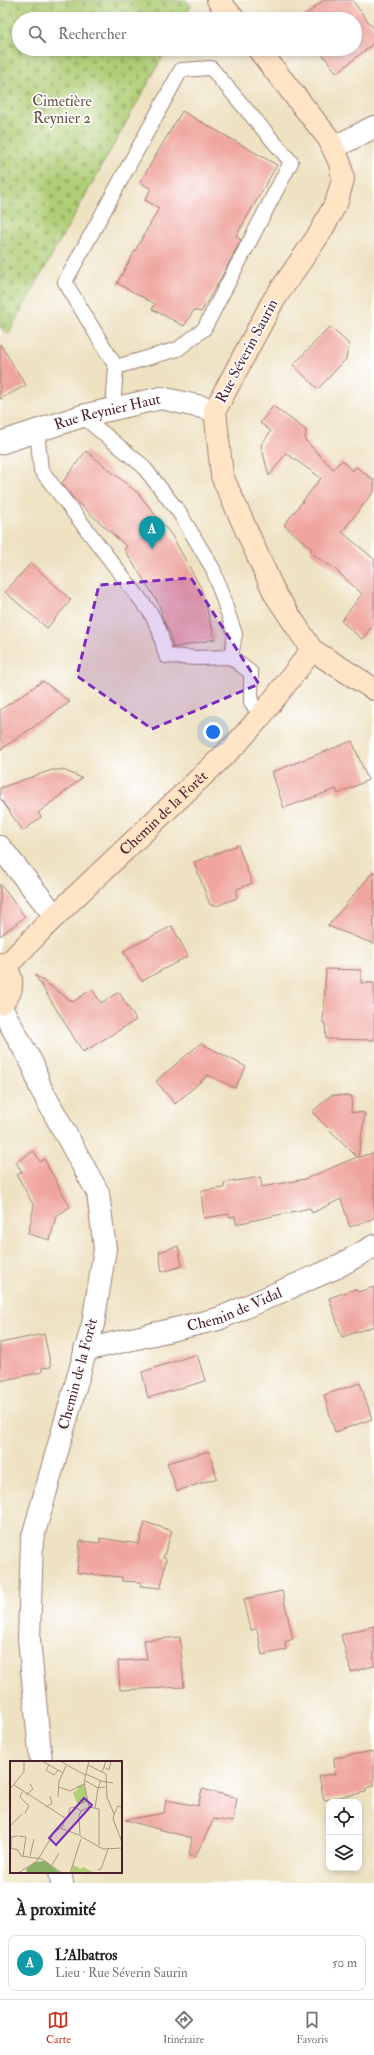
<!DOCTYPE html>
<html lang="fr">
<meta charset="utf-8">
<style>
:root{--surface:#fff;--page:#f2f2f2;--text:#222;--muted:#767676;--line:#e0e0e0;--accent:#c8321e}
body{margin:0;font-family:"IM FELL Double Pica",serif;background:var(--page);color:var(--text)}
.controls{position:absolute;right:12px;bottom:12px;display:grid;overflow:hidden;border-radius:8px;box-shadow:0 2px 6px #0003}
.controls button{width:36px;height:36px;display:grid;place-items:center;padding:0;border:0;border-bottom:1px solid var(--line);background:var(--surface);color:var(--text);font:20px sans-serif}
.you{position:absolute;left:213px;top:732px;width:14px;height:14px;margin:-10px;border:3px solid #fff;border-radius:50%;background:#1a73e8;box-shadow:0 0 0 6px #1a73e833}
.badge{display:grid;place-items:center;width:26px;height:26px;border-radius:50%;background:var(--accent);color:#fff;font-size:13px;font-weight:700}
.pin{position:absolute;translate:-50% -33px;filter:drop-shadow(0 1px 2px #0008)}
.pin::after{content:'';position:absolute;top:21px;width:14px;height:12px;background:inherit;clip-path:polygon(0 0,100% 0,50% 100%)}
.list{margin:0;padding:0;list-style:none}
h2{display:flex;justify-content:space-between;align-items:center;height:52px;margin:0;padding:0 16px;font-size:17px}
h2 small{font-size:13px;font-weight:400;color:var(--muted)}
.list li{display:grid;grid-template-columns:26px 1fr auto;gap:12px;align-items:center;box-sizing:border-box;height:56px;margin:0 8px 8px;padding:0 8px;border:1px solid var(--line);border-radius:8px}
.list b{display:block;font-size:15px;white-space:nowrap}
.list p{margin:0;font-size:13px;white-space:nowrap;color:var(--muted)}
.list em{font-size:13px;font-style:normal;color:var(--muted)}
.icon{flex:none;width:22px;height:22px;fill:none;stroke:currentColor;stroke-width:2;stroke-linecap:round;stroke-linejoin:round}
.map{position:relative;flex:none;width:374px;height:1883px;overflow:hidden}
.search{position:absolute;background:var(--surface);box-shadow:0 2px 6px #0003;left:12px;right:12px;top:12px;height:44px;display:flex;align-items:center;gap:10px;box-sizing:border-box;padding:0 14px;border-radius:22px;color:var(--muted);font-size:15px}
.sheet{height:116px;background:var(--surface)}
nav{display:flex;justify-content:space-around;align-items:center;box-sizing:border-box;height:56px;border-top:1px solid var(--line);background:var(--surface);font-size:11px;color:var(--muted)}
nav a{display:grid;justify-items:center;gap:2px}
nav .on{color:var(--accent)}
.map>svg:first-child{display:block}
.cemetery{fill:url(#cemetery-stones);stroke:#7c7650}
.building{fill:#efa49d}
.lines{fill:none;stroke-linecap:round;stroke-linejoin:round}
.lane-casing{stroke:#9c8076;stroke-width:16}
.street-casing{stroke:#9c8076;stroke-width:24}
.secondary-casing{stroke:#9c8076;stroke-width:24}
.lane{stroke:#fff;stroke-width:14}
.street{stroke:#fff;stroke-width:22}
.secondary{stroke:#ffe4c6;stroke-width:22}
.marked{fill:#7b2cbf;fill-opacity:0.2;stroke:#7b2cbf;stroke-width:3;stroke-dasharray:8 5;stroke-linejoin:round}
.labels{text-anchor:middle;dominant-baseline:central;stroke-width:3.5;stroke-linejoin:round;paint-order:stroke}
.park-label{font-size:15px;fill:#685441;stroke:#fff}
.street-label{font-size:15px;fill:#4a1f2b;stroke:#fff}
.inset-road{fill:none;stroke:#ac9486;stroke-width:1}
.view{fill:#7b2cbf;fill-opacity:0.15;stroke:#7b2cbf;stroke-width:2}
.inset-edge{fill:none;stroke:#4a1f2b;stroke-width:2}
</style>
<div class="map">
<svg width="374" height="1883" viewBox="0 0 374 1883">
<defs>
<pattern id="cemetery-stones" width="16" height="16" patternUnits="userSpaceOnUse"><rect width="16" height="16" fill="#afce75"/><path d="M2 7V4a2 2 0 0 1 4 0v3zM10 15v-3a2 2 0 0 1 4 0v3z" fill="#98b065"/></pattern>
</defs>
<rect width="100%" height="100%" fill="#fff"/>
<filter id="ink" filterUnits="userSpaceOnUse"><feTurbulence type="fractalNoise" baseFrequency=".025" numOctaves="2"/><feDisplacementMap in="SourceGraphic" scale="8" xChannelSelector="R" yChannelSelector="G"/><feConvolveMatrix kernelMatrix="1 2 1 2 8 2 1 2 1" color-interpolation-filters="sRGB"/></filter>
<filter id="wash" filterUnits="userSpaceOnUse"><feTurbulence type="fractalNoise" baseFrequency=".012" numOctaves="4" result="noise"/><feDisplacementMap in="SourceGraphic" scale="16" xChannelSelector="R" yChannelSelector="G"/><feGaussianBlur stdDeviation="0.9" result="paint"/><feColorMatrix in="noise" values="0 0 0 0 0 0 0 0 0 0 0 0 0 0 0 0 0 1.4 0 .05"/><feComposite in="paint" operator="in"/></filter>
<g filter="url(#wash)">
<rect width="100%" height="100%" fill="#eee2c2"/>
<!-- cemetery -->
<path class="cemetery" d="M0,0h186l5,6 -7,13h-165v30h148l-159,285 -8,-7z"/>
<g id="blocks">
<!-- building -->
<path class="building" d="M324,0h28l22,29v14l-37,30 -19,-24h37v-30h-55z
M182,111l95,54 -41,71 5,4 -19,36 -21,36 -7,-2 -10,16 -32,-17 3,-5 -38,-21 42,-75 -14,-8 6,-11 -11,-7z
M330,327l19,17 -3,15 -28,30 -25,-24z
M0,344l26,41 -26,14z
M273,406l33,24 -1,10 28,29 9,-9 10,11 4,-4 18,13v11l-32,41 32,27v65l-12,15 -21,-18 21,-27 -33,-30 -1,1 -18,-13 2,-3 -28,-24 37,-47 -35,-25 -17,23 -8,-31 10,-14 -11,-8z
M86,451l53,43 33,42 29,52 14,51 -42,9 -3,-15 -7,-14 -4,-15 -35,-55 3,-2 -54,-49 -11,-15z
M31,563l40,37 -24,28 -42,-36z
M43,681l27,21 -70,48v-40z
M352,741l16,39 -30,14 -2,-5 -52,19 -12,-36z
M52,770h11l19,8 -44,35 3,4 -18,14 -23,-33v-10z
M238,845l14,38 -15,6v9l-18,7h-9l-16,-43z
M374,871v73l-46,-18z
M0,884l25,33 -25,19z
M172,926l16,30 -46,25 -19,-30z
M326,969l35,1v13h13v57l-48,-1 -1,-16h-2z
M35,975l38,27 19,-13 9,14 18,-11 17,28 -53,32z
M201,1043l45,24 -11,21 -27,-13 -33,29 -19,-23z
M331,1095l21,1 -1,16 14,1 -7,44 16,-4v65l-24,9 -9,-28 -29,14 -2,-5 -74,16 -1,-8 -6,1v-3l-25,4 -3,-27 23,-3v-5l36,-6 2,10 43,-8 52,-22 -45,-45z
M34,1151l6,11 4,-3 26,48 -14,9 -6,24 -22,-6 6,-28 -17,-31 5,-3 -6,-10z
M178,1246l4,20 -20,6 -3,-20z
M374,1287v39l-32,11 -13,-39 26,-9 3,3z
M44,1334l7,33 -9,1v4l-42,9v-38z
M197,1354l8,27 -57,17 -6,-26z
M360,1383l12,36 -37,13 -11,-37z
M209,1451l8,27 -40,13 -10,-28z
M145,1522l27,9 -9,27 3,1 -5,29 -21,-2 1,-4 -19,-1v-4l-45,-4 3,-32 20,2v-5l39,6z
M282,1591l11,48 -8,3 1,8 -24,5 -5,-26 -6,1 -7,-31z
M374,1626v40l-23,6 -10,-37z
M180,1637l4,50 -64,3 -2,-29 29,-2 -3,-19z
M374,1751v35l-8,2v4l-42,8 -5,-24 16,-2 -1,-16z
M202,1789l35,9 -4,24 -19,-3 -19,38 -6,-2 3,-17 -67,-18 39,-7 2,-13 32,6z"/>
</g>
</g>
<g filter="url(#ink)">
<use href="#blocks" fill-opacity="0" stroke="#9c8076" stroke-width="1"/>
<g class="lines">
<defs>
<path id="lane" d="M113,409l3,-42 62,-18 26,-20 87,-167 -80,-94 -30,2 -116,212 51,85
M82,416l60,49 37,47 34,57 22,65 -4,23
M37,431l4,39 109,142 9,17 7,27 30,2 35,-1 20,16v29l10,14"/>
<g id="street">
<path d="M333,148l41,-21"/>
<path id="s1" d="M0,443l82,-27 79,-18 54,12"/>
<path d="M0,847l55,69"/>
<path d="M0,1006l33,59 7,22 58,106 7,56 -12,75 -61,216 -3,99 12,123"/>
<path id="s2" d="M85,1350l133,-31 117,-51 39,-22"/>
<path d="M60,1872l2,11"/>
</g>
<g id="secondary">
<path d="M218,0l16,19"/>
<path d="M258,49l71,90 11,24 3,16 -6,22 -17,32 -47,68 -58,109 7,66 53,118 37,56 62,39"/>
<path d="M0,964c15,10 15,29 0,39"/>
<path id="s3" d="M5,967l50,-51 183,-174 23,-26 51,-66"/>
</g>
</defs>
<!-- lane casing -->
<use href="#lane" class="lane-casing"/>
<!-- street casing -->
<use href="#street" class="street-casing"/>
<!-- secondary casing -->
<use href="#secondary" class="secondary-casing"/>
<!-- lane -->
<use href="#lane" class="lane"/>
<!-- street -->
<use href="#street" class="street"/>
<!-- secondary -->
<use href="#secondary" class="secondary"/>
</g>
</g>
<!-- marked area -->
<path class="marked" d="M191,578l68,106 -107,45 -75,-53 22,-91z"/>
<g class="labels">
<!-- park labels -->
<g class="park-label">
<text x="62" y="101">Cimetière<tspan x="62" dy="17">Reynier 2</tspan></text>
</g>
<!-- street labels -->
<g class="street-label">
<text transform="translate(247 351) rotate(-62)">Rue Séverin Saurin</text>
<text stroke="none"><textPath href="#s1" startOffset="112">Rue Reynier Haut</textPath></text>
<text stroke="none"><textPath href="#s3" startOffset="221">Chemin de la Forêt</textPath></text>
<text stroke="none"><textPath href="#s2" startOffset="155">Chemin de Vidal</textPath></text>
<text transform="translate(78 1374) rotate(-75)">Chemin de la Forêt</text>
</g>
</g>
<!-- overview -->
<g transform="translate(10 1761)">
<rect width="112" height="112" fill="#eee2c2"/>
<path d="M35,100l15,12 -33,-1 -1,-3 10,-7z" fill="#8bb166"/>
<path d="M74,24l4,17 -10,3 -5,-12 5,-4 -1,-3z" fill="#afce75"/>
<path d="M63,104l8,4 2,-2 12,6h-24z" fill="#afce75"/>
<path class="inset-road" d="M32,0l21,12M50,0l25,14M79,0l-5,21 5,25 -8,4 -2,5 1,20 23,13 19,-1M96,0l-4,11 4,2 1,23 7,17 -1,5M39,4l-3,5 8,5 4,-5M78,4l14,7M94,6l5,3 2,-9M76,13l15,7M74,19l14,8 3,-7 12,2M4,24l51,33M49,26l11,4 14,-7M0,28l14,-17v-10M12,31l-2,5 9,9 -4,7M16,34l7,-6 -3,-5M48,36l1,-16 7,-15M36,46l6,-4 -2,-7M79,46l10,2v36M85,47l3,-20 7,-1M104,53l4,-8 4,1M58,57l2,-10 5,-1 6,4M103,58l9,23M0,65l12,-12M50,67l19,7M9,75l7,1 -3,19M0,87l8,2 3,6 21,3 20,14M1,88v-12l7,-1M20,95l4,-17M42,104l7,-12M88,109l3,-1 7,-20M8,112l19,-12 17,-28 9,-7 2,-7M60,112l11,-34"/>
<path class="view" d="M74,37l8,7 -36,40 -7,-7z"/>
<rect width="112" height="112" class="inset-edge"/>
</g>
</svg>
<div class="controls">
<button><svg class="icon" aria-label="locate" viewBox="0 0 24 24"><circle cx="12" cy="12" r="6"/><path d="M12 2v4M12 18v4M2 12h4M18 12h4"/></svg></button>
<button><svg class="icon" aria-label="layers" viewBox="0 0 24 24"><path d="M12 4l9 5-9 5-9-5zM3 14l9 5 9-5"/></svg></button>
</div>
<div class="you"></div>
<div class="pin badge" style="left:152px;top:549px;background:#0f9aa8">A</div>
<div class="search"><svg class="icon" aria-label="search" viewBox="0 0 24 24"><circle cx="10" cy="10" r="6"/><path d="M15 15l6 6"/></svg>Rechercher</div>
</div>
<section class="sheet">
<h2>À proximité<small></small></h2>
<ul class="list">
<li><span class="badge" style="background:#0f9aa8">A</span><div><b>L'Albatros</b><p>Lieu · Rue Séverin Saurin</p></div><em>50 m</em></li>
</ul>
</section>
<nav>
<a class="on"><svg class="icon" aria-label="map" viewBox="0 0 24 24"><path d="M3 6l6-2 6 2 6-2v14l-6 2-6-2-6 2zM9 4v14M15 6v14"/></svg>Carte</a>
<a><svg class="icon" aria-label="directions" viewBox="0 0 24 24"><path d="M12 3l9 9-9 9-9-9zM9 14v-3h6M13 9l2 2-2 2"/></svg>Itinéraire</a>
<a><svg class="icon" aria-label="saved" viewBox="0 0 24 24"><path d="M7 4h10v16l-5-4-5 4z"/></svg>Favoris</a>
</nav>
